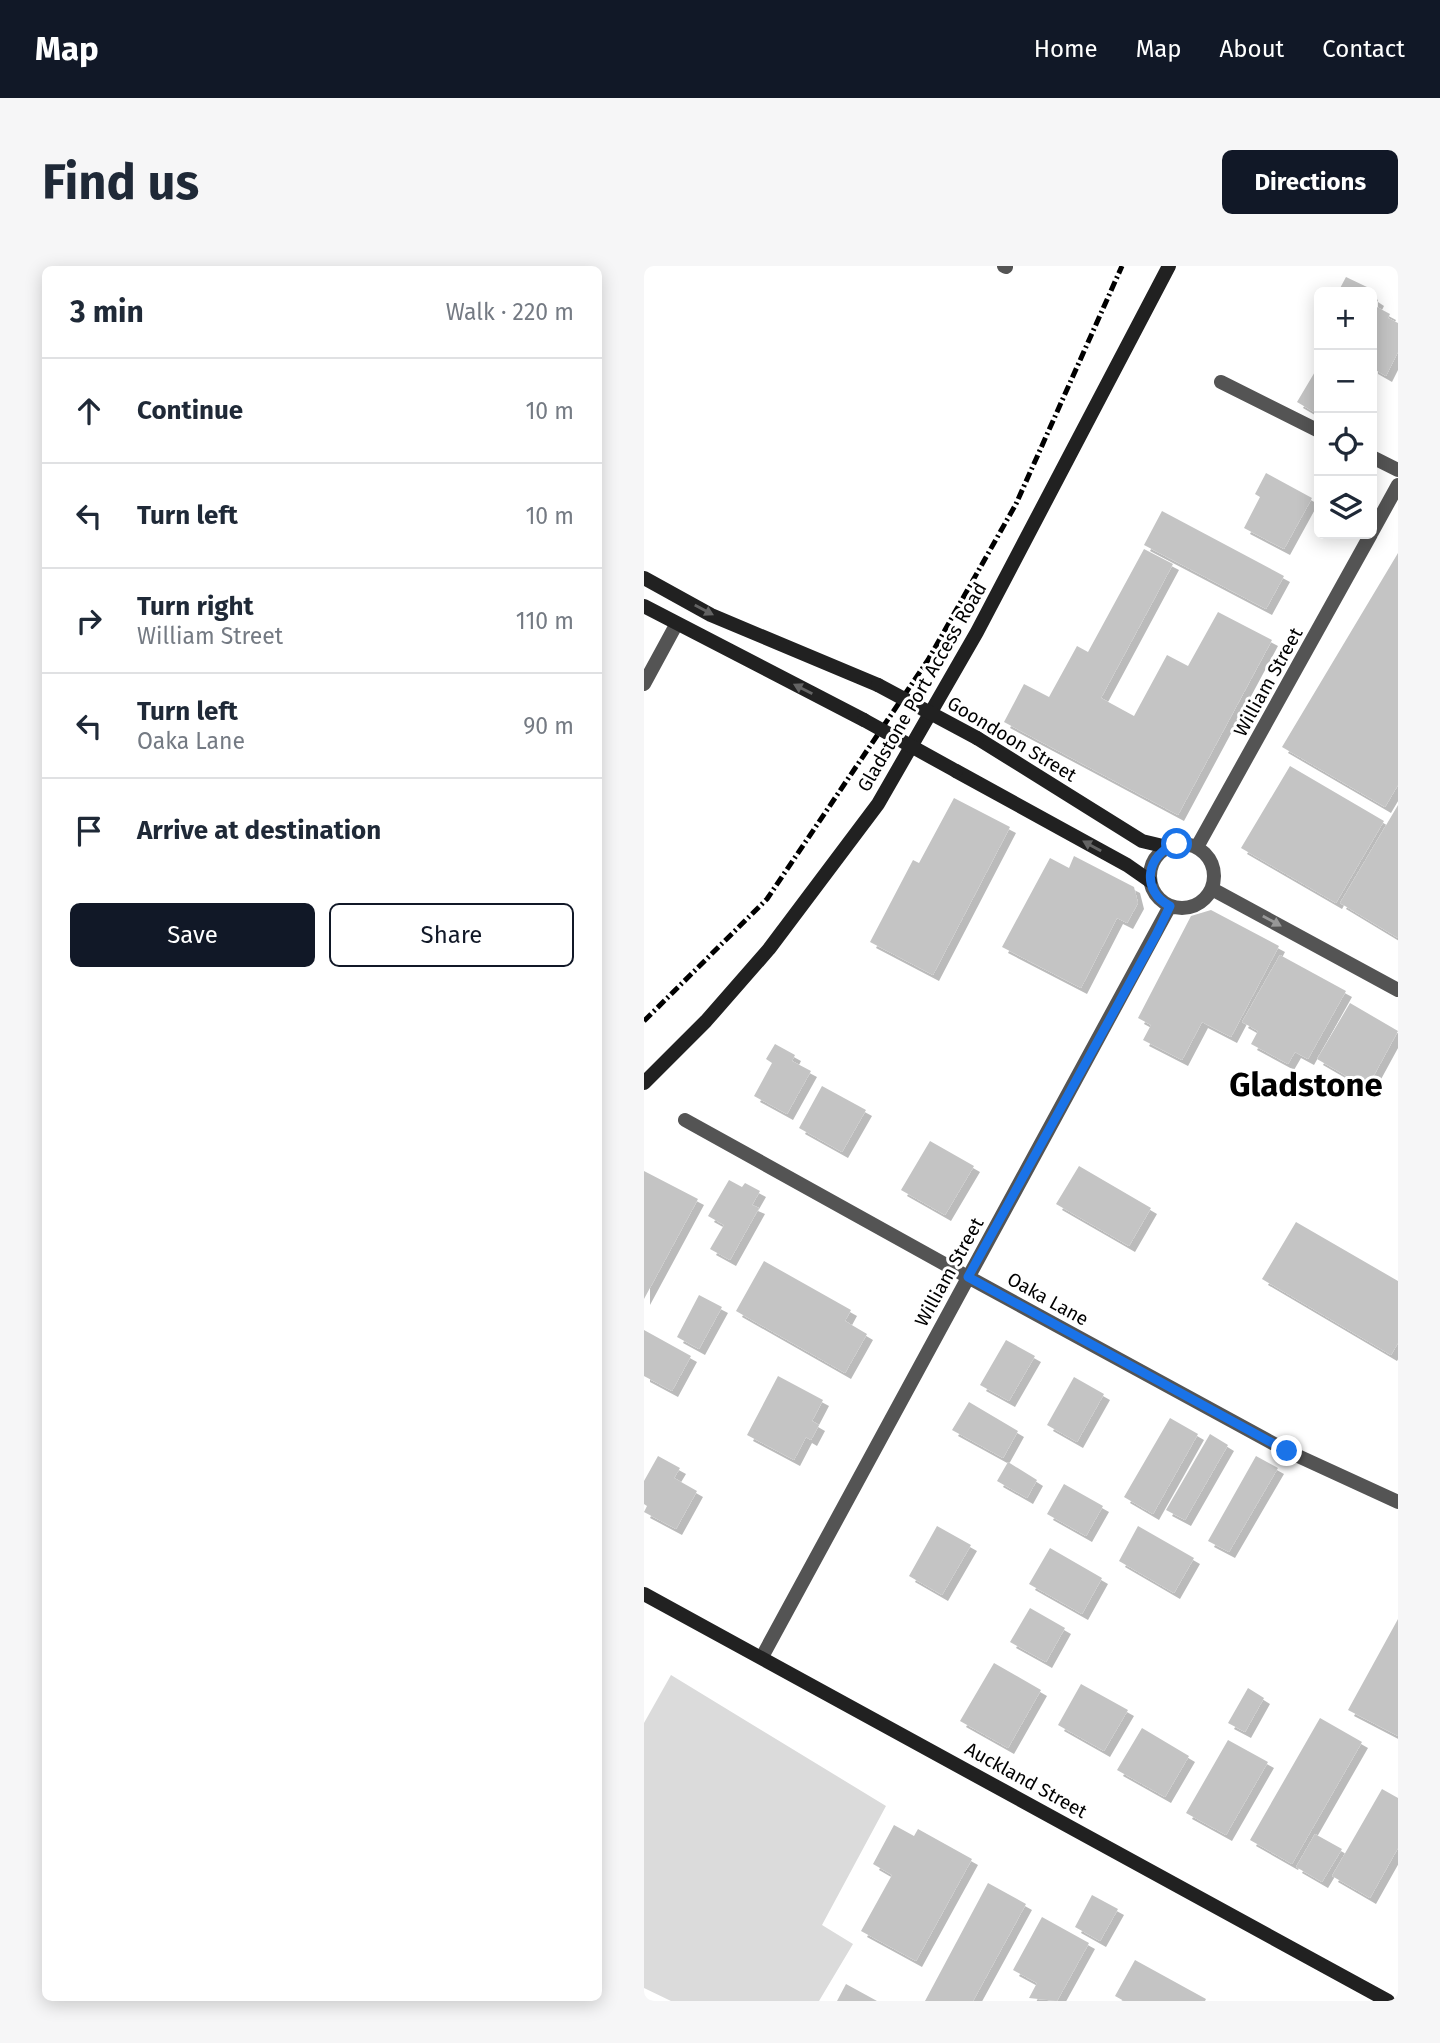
<!DOCTYPE html>
<meta charset="utf-8">
<style>
:root{--surface:#fff;--page:#f6f6f7;--text:#1f2937;--muted:#747a83;--line:#e0e1e3;--accent:#111827}
body{margin:0;font-family:"Fira Sans",sans-serif;background:var(--page);color:var(--text)}
.controls{position:absolute;right:21px;top:21px;display:grid;overflow:hidden;border-radius:10px;box-shadow:0 4px 18px #0003}
.controls button{width:63px;height:63px;display:grid;place-items:center;padding:0;border:0;border-bottom:2px solid var(--line);background:var(--surface);color:var(--text);font:35px sans-serif}
.stop{position:absolute;width:21px;height:21px;margin:-16px;border:5px solid #1a73e8;border-radius:50%;background:#fff}
.stop.end{background:#1a73e8;border-color:#fff;box-shadow:0 2px 7px #0008}
.list{margin:0;padding:0;list-style:none}
h2{display:flex;justify-content:space-between;align-items:center;height:91px;margin:0;padding:0 28px;font-size:30px}
h2 small{font-size:23px;font-weight:400;color:var(--muted)}
.list li{display:grid;grid-template-columns:46px 1fr auto;gap:21px;align-items:center;box-sizing:border-box;height:105px;padding:0 28px;border-top:2px solid var(--line)}
.list b{display:block;font-size:26px;white-space:nowrap}
.list p{margin:0;font-size:23px;white-space:nowrap;color:var(--muted)}
.list em{font-size:23px;font-style:normal;color:var(--muted)}
.actions{display:flex;gap:14px;padding:21px 28px}
.actions a{flex:1;padding:16px 0;border:2px solid var(--accent);border-radius:10px;text-align:center;font-size:24px;color:var(--accent)}
.actions .main{background:var(--accent);color:#fff}
.icon{flex:none;width:38px;height:38px;fill:none;stroke:currentColor;stroke-width:2;stroke-linecap:round;stroke-linejoin:round}
.map{position:relative;flex:none;width:754px;height:1735px;overflow:hidden;border-radius:10px}
header{display:flex;align-items:center;gap:42px;box-sizing:border-box;height:98px;padding:0 35px;background:var(--accent);color:#fff}
header strong{font-size:33px}
nav{display:flex;gap:38px;margin-inline-start:auto;font-size:24px}
.intro{display:flex;align-items:center;justify-content:space-between;box-sizing:border-box;height:168px;padding:0 42px}
h1{margin:0;font-size:49px}
.button{padding:18px 32px;border-radius:10px;background:var(--accent);color:#fff;font-size:24px;font-weight:700}
main{display:flex;gap:42px;padding:0 42px}
aside{flex:1;background:var(--surface);border-radius:10px;box-shadow:0 4px 18px #0003}
.map>svg:first-child{display:block}
.green{fill:#dbdbdb}
.building{fill:#c4c4c4;filter:url(#shadow)}
.lines{fill:none;stroke-linecap:round;stroke-linejoin:round}
.lane{stroke:#545454;stroke-width:14}
.street{stroke:#545454;stroke-width:14}
.secondary{stroke:#212121;stroke-width:14}
.rail{stroke:#000;stroke-width:5;stroke-dasharray:10 3.5 2 3.5;stroke-linecap:butt}
.secondary-bridge{stroke:#212121;stroke-width:14}
.oneway{fill:#646464}
.oneway2{fill:#989898}
.route{stroke:#1a73e8;stroke-width:9}
.labels{text-anchor:middle;dominant-baseline:central;stroke-width:6;stroke-linejoin:round;paint-order:stroke}
.street-label{font-size:19px;fill:#000;stroke:#fff}
.town-label{font-size:33px;font-weight:bold;fill:#000;stroke:#fff}
</style>
<header>
<strong>Map</strong>
<nav><a>Home</a><a>Map</a><a>About</a><a>Contact</a></nav>
</header>
<div class="intro"><h1>Find us</h1><a class="button">Directions</a></div>
<main>
<aside>
<h2>3 min<small>Walk · 220 m</small></h2>
<ul class="list">
<li><svg class="icon" aria-label="ahead" viewBox="0 0 24 24"><path d="M12 20V5M6 11l6-6 6 6"/></svg><div><b>Continue</b></div><em>10 m</em></li>
<li><svg class="icon" aria-label="left" viewBox="0 0 24 24"><path d="M17 20v-9H6M10 6l-5 5 5 5"/></svg><div><b>Turn left</b></div><em>10 m</em></li>
<li><svg class="icon" aria-label="right" viewBox="0 0 24 24"><path d="M7 20v-9h11M14 6l5 5-5 5"/></svg><div><b>Turn right</b><p>William Street</p></div><em>110 m</em></li>
<li><svg class="icon" aria-label="left" viewBox="0 0 24 24"><path d="M17 20v-9H6M10 6l-5 5 5 5"/></svg><div><b>Turn left</b><p>Oaka Lane</p></div><em>90 m</em></li>
<li><svg class="icon" aria-label="arrive" viewBox="0 0 24 24"><path d="M6 21V4h12l-3 4 3 4H6"/></svg><div><b>Arrive at destination</b></div></li>
</ul>
<div class="actions"><a class="main">Save</a><a>Share</a></div>
</aside>
<div class="map">
<svg width="754" height="1735" viewBox="0 0 754 1735">
<defs>
<filter id="shadow"><feDropShadow dx="6" dy="6" stdDeviation="0" flood-color="#0004"/></filter>
</defs>
<rect width="100%" height="100%" fill="#fff"/>
<!-- green -->
<path class="green" d="M27,1409l215,131 -64,119 31,19 -34,57h-148l-27,-13v-265z"/>
<!-- building -->
<path class="building" d="M702,11l21,10 -3,5h-26z
M728,30l6,4 -3,6 15,8 -2,4 10,5v29l-12,24 -14,-8z
M675,99v50l-22,-13z
M622,207l46,25 -28,51 -40,-21 16,-31 -5,-3z
M518,245l122,65 -18,33 -122,-64z
M500,283l29,15 -72,134 33,18 33,-61 21,11 30,-54 54,28 -94,175 -174,-93 20,-38 25,13 28,-51 11,6z
M754,287v232l-13,22 -103,-60z
M646,500l94,55 -48,82 -95,-55z
M310,532l56,29 -77,148 -63,-33 43,-82 6,3z
M754,539v133l-58,-35z
M430,590l60,31 4,16 -11,20 -10,-5 -36,70 -79,-41 48,-89 19,10z
M567,644l68,36 -48,91 -29,-15 -20,38 -39,-20 8,-15 -13,-7 53,-102z
M636,689l66,36 -38,68 -13,-7 -7,12 -37,-20 7,-13 -16,-9z
M706,737l48,28 -31,57 -50,-29z
M131,778l20,11 -3,6 19,10 -24,43 -33,-18 18,-33 -6,-4z
M178,820l44,24 -24,42 -43,-24z
M286,875l44,25 -29,49 -44,-25z
M435,900l72,42 -22,38 -73,-42z
M0,905l54,28 -54,100z
M85,914l13,7 3,-4 15,8 -8,14 7,3 -29,52 -20,-11 14,-24 -16,-9z
M652,956l102,59v62l-7,12 -129,-76z
M120,995l87,49 -6,11 22,13 -22,39 -109,-62z
M55,1029l23,12 -23,42 -22,-12z
M0,1064l47,26 -19,35 -28,-15z
M362,1074l29,16 -26,45 -29,-16z
M134,1110l45,24 -11,21 7,4 -8,15 -5,-3 -12,23 -47,-25z
M430,1111l30,17 -27,48 -30,-17z
M325,1136l49,29 -15,27 -51,-28z
M526,1152l28,16 -45,80 -29,-17z
M566,1168l18,11 -43,75 -19,-10z
M14,1190l22,12 -6,10 23,13 -21,38 -32,-17 3,-6 -3,-2v-23z
M612,1190l22,12 -49,84 -21,-11z
M364,1196l29,18 -10,18 -30,-17z
M420,1218l39,22 -17,30 -39,-22z
M293,1260l34,19 -29,50 -33,-19z
M494,1260l56,32 -20,35 -55,-32z
M406,1282l52,30 -20,36 -53,-30z
M386,1342l35,20 -19,34 -36,-20z
M754,1353v117l-50,-26z
M350,1397l47,27 -33,58 -48,-27z
M437,1418l47,26 -24,41 -46,-26z
M604,1422l16,10 -19,34 -17,-9z
M676,1452l42,24 -70,122 -42,-24z
M498,1462l47,28 -24,41 -48,-27z
M584,1474l40,22 -42,73 -40,-22z
M738,1523l16,9v50l-28,50 -38,-22z
M250,1559l20,11 4,-7 54,30 -56,102 -55,-30 31,-56 -19,-11z
M671,1568l27,15 -20,33 -26,-15z
M344,1617l38,21 -53,97h-48z
M448,1629l26,14 -18,32 -25,-14z
M398,1651l47,26 -32,58 -28,-3 8,-15 -24,-13z
M491,1694l71,39 -1,2h-81l-9,-5z
M202,1718l31,17h-40z"/>
<g class="lines">
<!-- lane -->
<path class="lane" d="M0,418l32,-59
M41,854l283,157"/>
<!-- street -->
<path class="street" d="M360,0l2,1
M577,116l98,49
M728,191l26,13
M728,266l26,-47
M506 610a32 32 0 1 1 64 0a32 32 0 1 1-64 0Z
M553,581l174,-313
M568,623l186,101
M324,1011l319,174 111,51
M118,1391l408,-751"/>
<!-- secondary -->
<path class="secondary" d="M0,312l67,37 167,70
M0,340l220,114
M333,472l165,103 25,6
M312,505l171,94 23,16
M0,817l62,-62 63,-72 109,-145 99,-172 192,-366
M0,1328l744,407"/>
<!-- rail -->
<path class="rail" d="M0,755l123,-122 161,-239 88,-156 106,-238"/>
<!-- secondary-bridge -->
<path class="secondary-bridge" d="M234,419l99,53
M220,454l92,51"/>
</g>
<!-- one-way arrows -->
<defs><path id="oneway-solid" d="M-6-.8H1V-3.2L6.5 0L1 3.2V.8H-6Z" transform="scale(1.75)"/></defs>
<g class="oneway">
<use href="#oneway-solid" transform="translate(60 344) rotate(28)"/>
<use href="#oneway-solid" transform="translate(159 423) rotate(-153)"/>
<use href="#oneway-solid" transform="translate(448 580) rotate(-151)"/>
</g>
<use class="oneway2" href="#oneway-solid" transform="translate(628 655) rotate(29)"/>
<g class="lines">
<!-- route -->
<path class="route" d="M533,578c-31,9 -37,47 -7,62l-14,29 -188,342 319,174"/>
</g>
<g class="labels">
<!-- street labels -->
<g class="street-label">
<text transform="translate(624 416) rotate(-61)">William Street</text>
<text transform="translate(278 421) rotate(-60)">Gladstone Port Access Road</text>
<text transform="translate(368 473) rotate(31)">Goondoon Street</text>
<text transform="translate(305 1006) rotate(-61)">William Street</text>
<text transform="translate(404 1033) rotate(29)">Oaka Lane</text>
<text transform="translate(382 1514) rotate(29)">Auckland Street</text>
</g>
<!-- town labels -->
<g class="town-label">
<text x="662" y="819">Gladstone</text>
</g>
</g>
</svg>
<div class="controls">
<button>+</button>
<button>−</button>
<button><svg class="icon" aria-label="locate" viewBox="0 0 24 24"><circle cx="12" cy="12" r="6"/><path d="M12 2v4M12 18v4M2 12h4M18 12h4"/></svg></button>
<button><svg class="icon" aria-label="layers" viewBox="0 0 24 24"><path d="M12 4l9 5-9 5-9-5zM3 14l9 5 9-5"/></svg></button>
</div>
<div class="stop" style="left:533px;top:578px"></div>
<div class="stop end" style="left:643px;top:1185px"></div>
</div>
</main>
